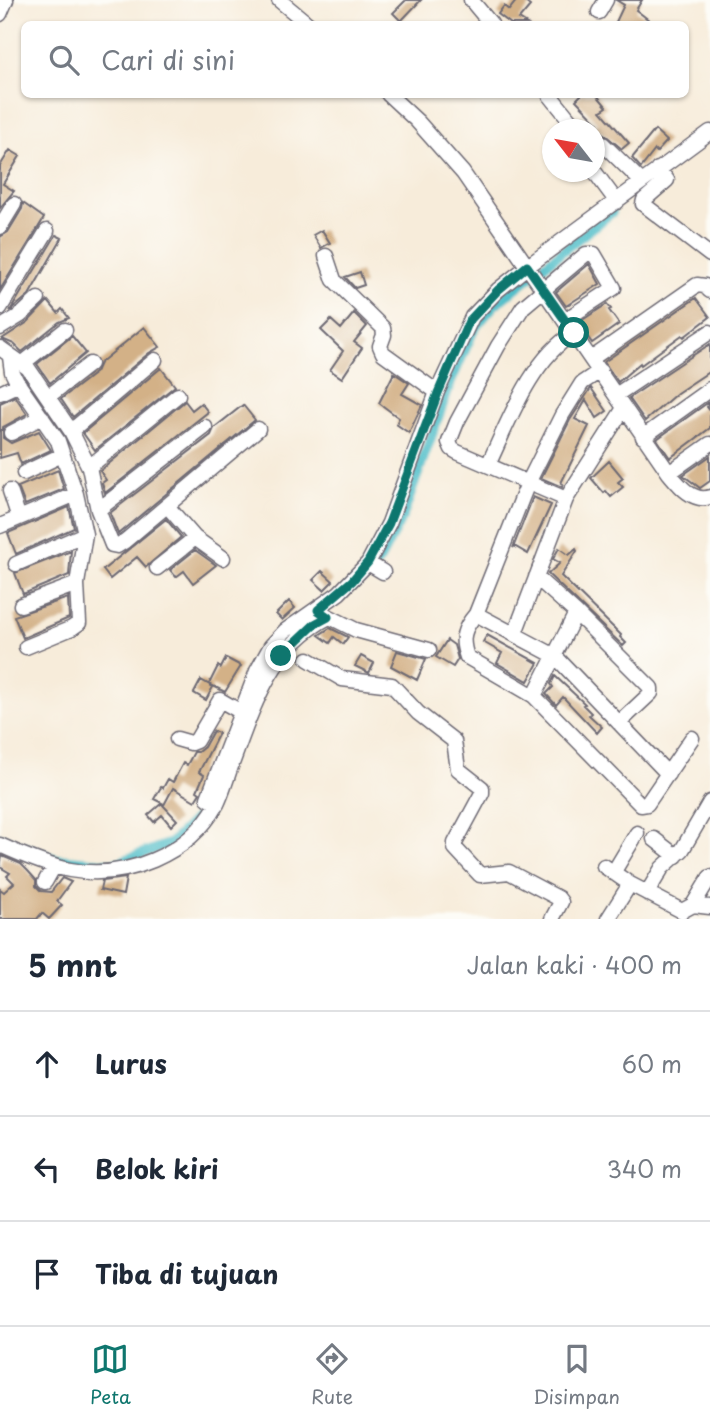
<!DOCTYPE html>
<html lang="id">
<meta charset="utf-8">
<style>
:root{--surface:#fff;--page:#f2f2f3;--text:#1f2937;--muted:#747a83;--line:#e0e1e3;--accent:#0f766e}
body{margin:0;font-family:"Playpen Sans",sans-serif;background:var(--page);color:var(--text)}
.compass{position:absolute;left:542px;top:119px;width:63px;height:63px;border-radius:50%;background:var(--surface);box-shadow:0 2px 5px #0004;rotate:301deg}
.stop{position:absolute;width:21px;height:21px;margin:-16px;border:5px solid #0f766e;border-radius:50%;background:#fff}
.stop.end{background:#0f766e;border-color:#fff;box-shadow:0 2px 7px #0008}
.list{margin:0;padding:0;list-style:none}
h2{display:flex;justify-content:space-between;align-items:center;height:91px;margin:0;padding:0 28px;font-size:30px}
h2 small{font-size:23px;font-weight:400;color:var(--muted)}
.list li{display:grid;grid-template-columns:46px 1fr auto;gap:21px;align-items:center;box-sizing:border-box;height:105px;padding:0 28px;border-top:2px solid var(--line)}
.list b{display:block;font-size:26px;white-space:nowrap}
.list em{font-size:23px;font-style:normal;color:var(--muted)}
.icon{flex:none;width:38px;height:38px;fill:none;stroke:currentColor;stroke-width:2;stroke-linecap:round;stroke-linejoin:round}
.map{position:relative;flex:none;width:710px;height:919px;overflow:hidden}
.search{position:absolute;background:var(--surface);box-shadow:0 2px 5px #0004;left:21px;right:21px;top:21px;height:77px;display:flex;align-items:center;gap:18px;box-sizing:border-box;padding:0 24px;border-radius:10px;color:var(--muted);font-size:26px}
.sheet{height:406px;background:var(--surface)}
nav{display:flex;justify-content:space-around;align-items:center;box-sizing:border-box;height:98px;border-top:2px solid var(--line);background:var(--surface);font-size:19px;color:var(--muted)}
nav a{display:grid;justify-items:center;gap:4px}
nav .on{color:var(--accent)}
.map>svg:first-child{display:block}
.lines{fill:none;stroke-linecap:round;stroke-linejoin:round}
.canal{stroke:#50bec9;stroke-width:10}
.building{fill:#d3b187}
.minor-casing{stroke:#6d6973;stroke-width:17}
.minor{stroke:#fff;stroke-width:14}
.route{stroke:#0f766e;stroke-width:9}
</style>
<div class="map">
<svg width="710" height="919" viewBox="0 0 710 919">
<rect width="100%" height="100%" fill="#fdfcf7"/>
<filter id="ink" filterUnits="userSpaceOnUse"><feTurbulence type="fractalNoise" baseFrequency=".0143" numOctaves="2"/><feDisplacementMap in="SourceGraphic" scale="14" xChannelSelector="R" yChannelSelector="G"/><feConvolveMatrix kernelMatrix="1 2 1 2 8 2 1 2 1" color-interpolation-filters="sRGB"/></filter>
<filter id="wash" filterUnits="userSpaceOnUse"><feTurbulence type="fractalNoise" baseFrequency=".00686" numOctaves="4" result="noise"/><feDisplacementMap in="SourceGraphic" scale="28" xChannelSelector="R" yChannelSelector="G"/><feGaussianBlur stdDeviation="1.57" result="paint"/><feColorMatrix in="noise" values="0 0 0 0 0 0 0 0 0 0 0 0 0 0 0 0 0 1.4 0 .05"/><feComposite in="paint" operator="in"/></filter>
<g filter="url(#wash)">
<rect width="100%" height="100%" fill="#f7ecda"/>
<g class="lines">
<!-- canal -->
<path class="canal" d="M370,571l9,-10 24,-46 47,-131 24,-55 20,-24 118,-93
M0,838l55,21 59,5 57,-21 33,-32 8,-12"/>
</g>
<g id="blocks">
<!-- building -->
<path class="building" d="M406,0h15l-20,21 -8,-8z
M517,0h6l7,6 -11,13 8,5h-16l-13,-10 6,-8 5,4z
M616,0h26l-6,10 18,14h-39l9,-19z
M582,94h14l11,13 -6,4 28,32 -7,6 -18,-15 -9,-8 3,-3 -22,-23z
M655,130l12,11 -10,11 -2,-2 -14,18 -9,-10z
M10,150l10,6 -17,28 11,7 -14,17v-42z
M23,203l21,15 -44,72v-53l8,-5 14,-23z
M322,230l8,13 -9,5 -8,-13z
M56,235l6,3 -33,57 -19,16z
M589,264l11,20 -34,22 -10,-14z
M360,272l4,13 -9,3 -10,-11z
M696,298l14,19 -26,20 -2,-2 -41,30 -1,-2 -22,19 -14,-20z
M48,301l10,12 4,-4 7,9 -10,4 -37,30 -8,-8 -12,-5 26,-17z
M607,304l4,5 -2,1 10,14 -27,19 -14,-20z
M354,313l13,13 -13,16 8,6 -20,30 -12,-8 13,-19 -22,-21 10,-10 10,9z
M144,327l16,20 -11,6 -76,64 -12,-18 35,-27 4,-9z
M72,336l14,17 -36,30 -13,-19z
M710,344v27l-33,22 -32,28 -16,-23z
M161,368l14,18 -80,64 -12,-17z
M394,373l15,10 -7,11 20,11 -13,28 -13,-9 3,-6 -20,-15z
M591,388l16,23 -10,7 -11,-18 -11,19 14,7 -28,57 2,1 -1,3 -21,-9 29,-58z
M15,396l12,18 -24,13v11l8,5 28,-12 12,19 -30,14 -4,-11 -17,5v-55z
M185,401l7,9 9,-7 7,9 -103,81 -3,-10 4,-3 -6,-9z
M710,401l-3,6 3,4v17l-40,30 -13,-19z
M243,405l12,15 -137,114 -8,-21 101,-78 3,-7z
M710,456v25l-10,7 -17,-13z
M609,461l14,17 -5,4 5,5 -12,10 -5,-6 -2,2 -13,-15z
M58,470l6,19 -39,16 -7,-18z
M533,497l18,8 -23,49 -14,-8 -1,2z
M69,507l5,21 -58,26 -8,-21z
M166,519l15,18 -35,30 -9,-10 -27,22 -7,-9z
M559,548l10,7 7,-6 1,2 -16,25 60,59 -1,2 6,6 -3,3 -75,-72 12,-11 -7,-4z
M195,550l21,15 -23,18 -9,-12 -8,6 -6,-7z
M71,551l-2,24 -46,19 -8,-21z
M322,571l11,10 -9,9 -11,-10z
M68,598l1,20 -46,20 -9,-22z
M289,601l6,7 -13,12 -6,-6z
M330,628l18,9 -5,7 -9,-7 -4,6 -11,-8z
M487,635l51,28 -10,18 -31,-18 5,-10 -19,-11z
M447,640l7,5 4,14 -5,8 -17,-10z
M397,651l29,8 -9,21 -26,-14z
M361,656l13,7 -5,10 -14,-7z
M226,658l15,8 -16,26 -16,-8 9,-18 3,2z
M555,676l30,28 -2,1 8,8 -2,2 13,12 -5,6 -34,-36 -7,8 -10,-11 7,-7 -2,-3z
M201,680l12,7 -7,13 -12,-7z
M213,731l6,2 -20,39 5,3 -7,16 3,2 -5,8 -22,-13 -9,17 -2,-1 15,16 -6,6 -9,-11 -8,7 -6,-7 14,-12 -8,-4 7,-12 2,1 5,-9 5,3 10,-19 4,2 7,-13h4l6,-5z
M2,856l19,8 7,7 8,9v6l5,5 10,1 11,-14 9,4 -14,19 5,4 -13,14 -7,-6 -5,6h-37v-30l4,3 10,-9 -7,-7 3,-3 -10,-6z
M126,878l-3,17 -23,-5 2,-9z"/>
</g>
</g>
<g filter="url(#ink)">
<use href="#blocks" fill-opacity="0" stroke="#6d6973" stroke-width="2"/>
<g class="lines">
<defs>
<path id="minor" d="M279,0l29,24
M471,0l20,24
M599,12l7,-12
M0,14l6,-14
M388,94l29,27 46,52 206,300c10,12 24,30 41,24
M549,94l29,36
M594,143l9,1 39,38
M658,169l9,11 -23,20 -1,4 67,51
M594,171l23,31
M0,227l14,-23
M326,256l8,24 49,48 1,7 -4,11 3,7 54,39
M0,308l47,-77
M565,320l49,-32 -20,-34h-8l-63,53 -25,39 -41,76 -8,20 3,7 5,3 109,47
M0,328l21,-13 17,-16
M0,348l28,20 43,63 18,36 9,43 14,35 5,1 8,-5 133,-112
M10,357l2,15 5,10 41,59 18,53 9,40 -8,50 2,39 -7,5 -46,19
M591,359l106,-74 8,1 5,5
M22,364l43,-34
M600,371l-18,12 -20,32 -34,68 -52,131 79,42 113,118
M0,393l19,-9
M616,395l94,-63
M49,396l41,-32
M71,431l84,-71
M11,433l31,-16
M643,437l67,-48
M488,465c21,-44 43,-106 86,-132
M89,467l89,-72
M24,473l38,-18
M669,473l41,-29
M10,491l9,27
M168,507l27,31 28,20
M98,510l107,-83
M0,526l76,-32
M368,563l15,9
M16,564l69,-30
M157,568l38,-30
M536,577l40,36 75,75v5l-32,30
M21,605l56,-21
M322,613l34,17 73,20
M476,614c-12,14 -16,24 -9,43l67,39 107,109 6,-1 45,-66
M515,633l51,-134 58,-91
M308,659l34,20 50,6 26,28 36,28 4,28 24,19v5l-27,50v5l25,27 29,-3 49,26 3,4 -9,17
M534,696l42,-83
M177,739l14,4 5,-2 24,-41 21,12
M217,804l-9,-6 49,-127 14,-25 14,-15 54,-38 29,-30 21,-40 48,-131 35,-75 26,-27 30,-24 182,-134
M654,839l22,17
M0,845c22,10 47,21 70,25 55,10 119,-15 147,-66 5,-10 9,-24 13,-35 22,-58 39,-121 99,-152
M604,866l26,18
M613,873l24,-40
M45,882l9,-16
M647,893l15,-25 20,-18 28,-48
M693,905l17,-28
M608,919l22,-35 52,27 11,-6 17,2"/>
</defs>
<!-- minor casing -->
<use href="#minor" class="minor-casing"/>
<!-- minor -->
<use href="#minor" class="minor"/>
</g>
</g>
<g class="lines" filter="url(#ink)">
<!-- route -->
<path class="route" d="M281,656l34,-32 13,-7 -10,-7 34,-29 16,-19 21,-39 49,-130 31,-72 29,-31 29,-24 47,67"/>
</g>
</svg>
<svg class="compass" viewBox="-18 -18 36 36"><path d="M0-13l5 13h-10z" fill="#e53935"/><path d="M0 13l5-13h-10z" fill="#747a83"/></svg>
<div class="stop" style="left:574px;top:333px"></div>
<div class="stop end" style="left:281px;top:656px"></div>
<div class="search"><svg class="icon" aria-label="search" viewBox="0 0 24 24"><circle cx="10" cy="10" r="6"/><path d="M15 15l6 6"/></svg>Cari di sini</div>
</div>
<section class="sheet">
<h2>5 mnt<small>Jalan kaki · 400 m</small></h2>
<ul class="list">
<li><svg class="icon" aria-label="ahead" viewBox="0 0 24 24"><path d="M12 20V5M6 11l6-6 6 6"/></svg><div><b>Lurus</b></div><em>60 m</em></li>
<li><svg class="icon" aria-label="left" viewBox="0 0 24 24"><path d="M17 20v-9H6M10 6l-5 5 5 5"/></svg><div><b>Belok kiri</b></div><em>340 m</em></li>
<li><svg class="icon" aria-label="arrive" viewBox="0 0 24 24"><path d="M6 21V4h12l-3 4 3 4H6"/></svg><div><b>Tiba di tujuan</b></div></li>
</ul>
</section>
<nav>
<a class="on"><svg class="icon" aria-label="map" viewBox="0 0 24 24"><path d="M3 6l6-2 6 2 6-2v14l-6 2-6-2-6 2zM9 4v14M15 6v14"/></svg>Peta</a>
<a><svg class="icon" aria-label="directions" viewBox="0 0 24 24"><path d="M12 3l9 9-9 9-9-9zM9 14v-3h6M13 9l2 2-2 2"/></svg>Rute</a>
<a><svg class="icon" aria-label="saved" viewBox="0 0 24 24"><path d="M7 4h10v16l-5-4-5 4z"/></svg>Disimpan</a>
</nav>
